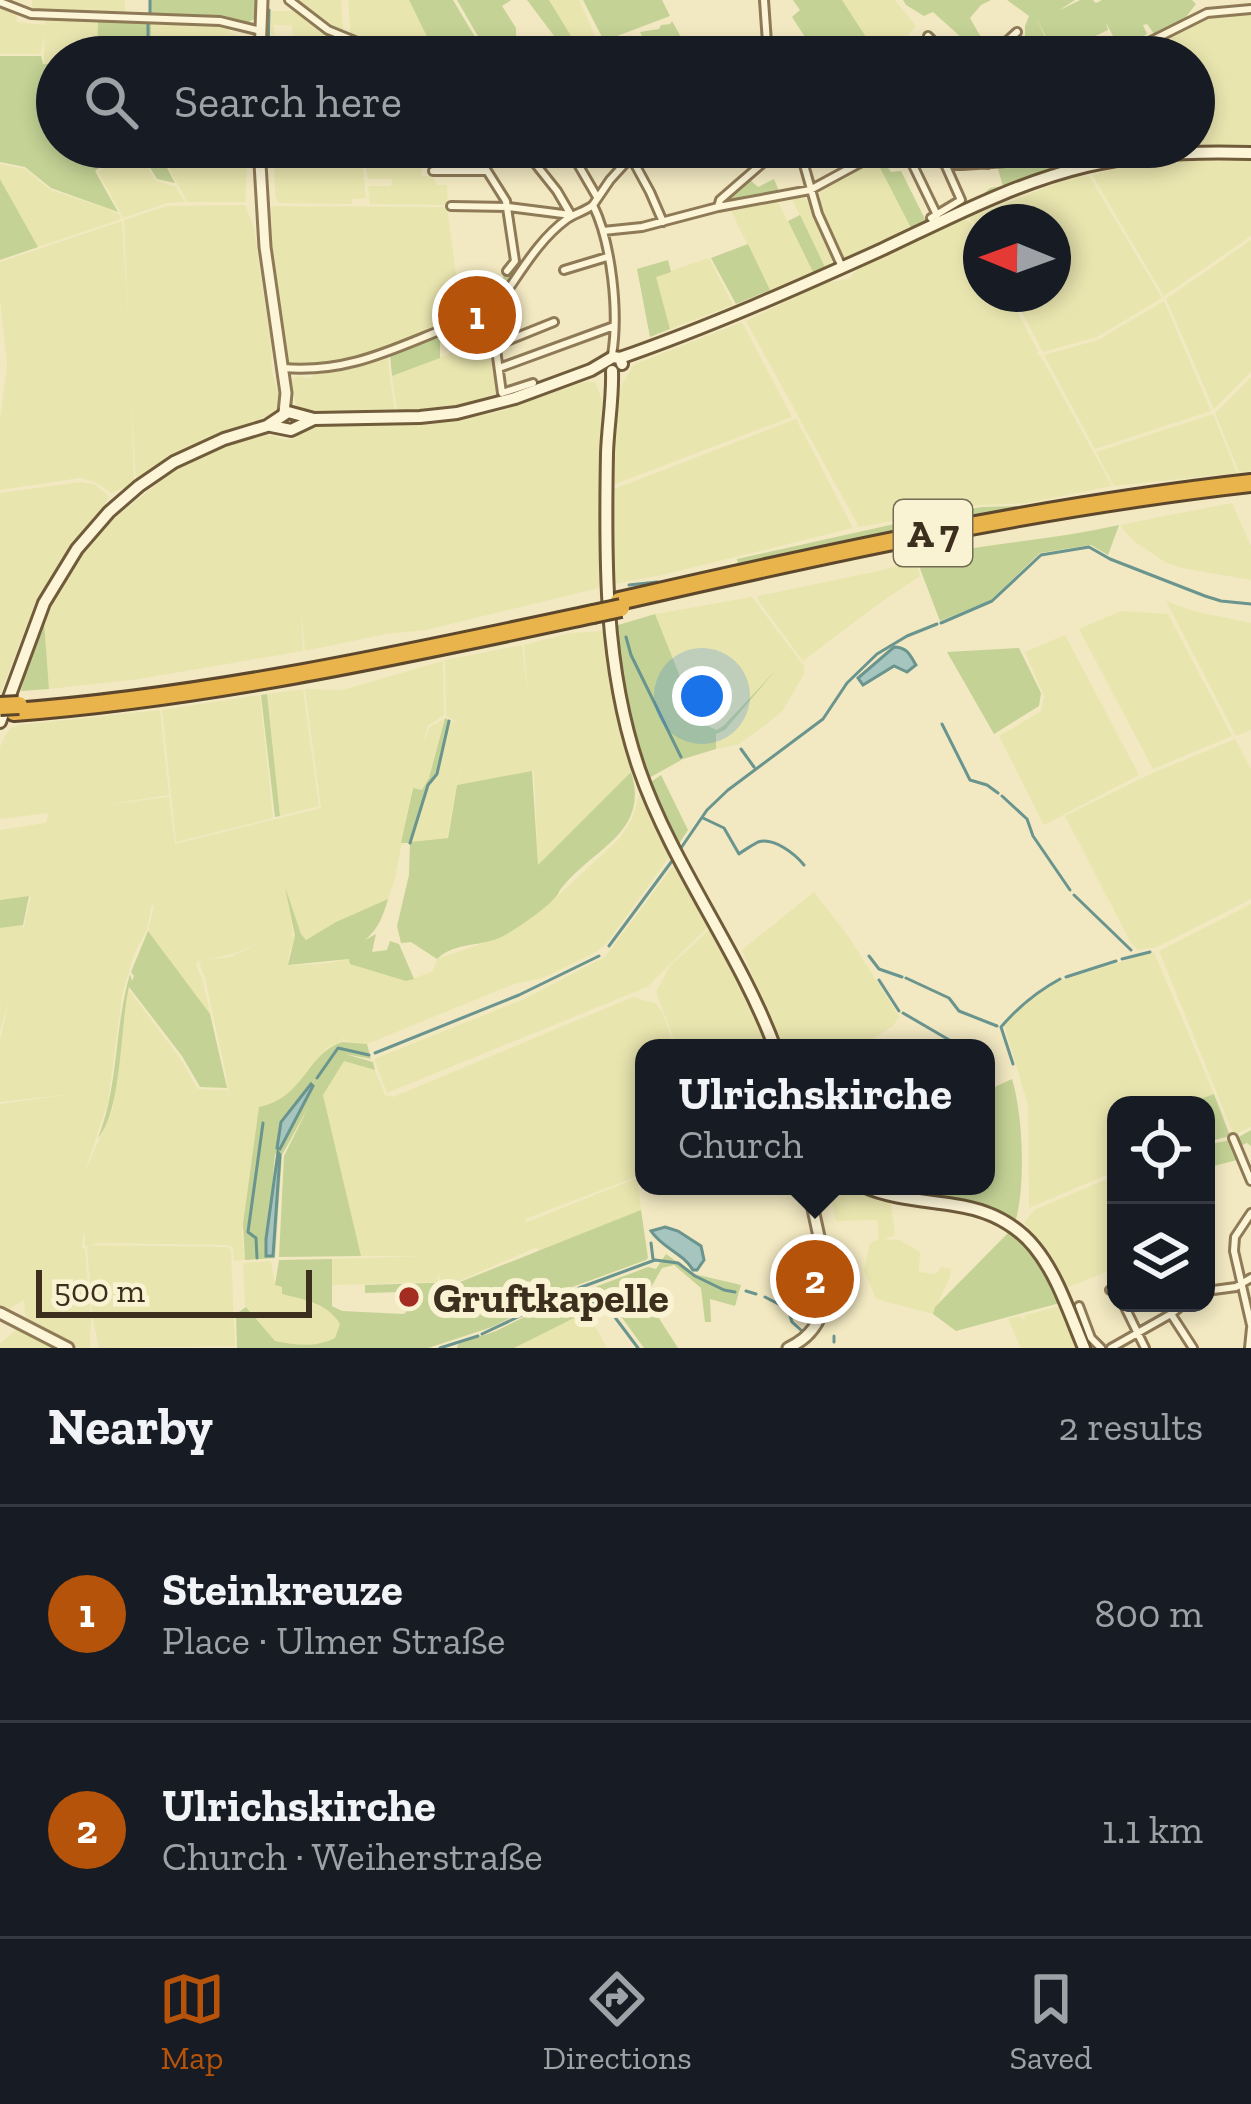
<!DOCTYPE html>
<meta charset="utf-8">
<style>
:root{--surface:#171b24;--page:#242831;--text:#f1f3f6;--muted:#9ea1a6;--line:#363941;--accent:#b45309}
body{margin:0;font-family:"Zilla Slab",serif;background:var(--page);color:var(--text)}
.controls{position:absolute;right:36px;bottom:36px;display:grid;overflow:hidden;border-radius:24px;box-shadow:0 6px 18px #0003}
.controls button{width:108px;height:108px;display:grid;place-items:center;padding:0;border:0;border-bottom:3px solid var(--line);background:var(--surface);color:var(--text);font:60px sans-serif}
.compass{position:absolute;left:963px;top:204px;width:108px;height:108px;border-radius:50%;background:var(--surface);box-shadow:0 6px 18px #0003;rotate:271deg}
.scale{position:absolute;left:36px;bottom:30px;width:276px;box-sizing:border-box;padding-left:12px;border:6px solid #3d2f1d;border-top:0;font-size:33px;line-height:42px;white-space:nowrap;color:#3d2f1d;-webkit-text-stroke:9px #f9f2d3;paint-order:stroke}
.you{position:absolute;left:702px;top:696px;width:42px;height:42px;margin:-30px;border:9px solid #fff;border-radius:50%;background:#1a73e8;box-shadow:0 0 0 18px #1a73e833}
.badge{display:grid;place-items:center;width:78px;height:78px;border-radius:50%;background:var(--accent);color:#fff;font-size:39px;font-weight:700}
.pin{position:absolute;translate:-50% -50%;border:6px solid #fff;box-shadow:0 3px 12px #0006}
.popup{position:absolute;left:635px;top:1039px;width:360px;height:156px;box-sizing:border-box;display:grid;place-content:center;border-radius:24px;background:var(--surface);filter:drop-shadow(0 3px 9px #0005);font-size:39px;white-space:nowrap;color:var(--muted)}
.popup b{font-size:45px;color:var(--text)}
.popup::after{content:'';position:absolute;left:50%;top:100%;margin-left:-24px;border:24px solid transparent;border-top-color:var(--surface)}
.list{margin:0;padding:0;list-style:none}
h2{display:flex;justify-content:space-between;align-items:center;height:156px;margin:0;padding:0 48px;font-size:51px}
h2 small{font-size:39px;font-weight:400;color:var(--muted)}
.list li{display:grid;grid-template-columns:78px 1fr auto;gap:36px;align-items:center;box-sizing:border-box;height:216px;padding:0 48px;border-top:3px solid var(--line)}
.list b{display:block;font-size:45px;white-space:nowrap}
.list p{margin:0;font-size:39px;white-space:nowrap;color:var(--muted)}
.list em{font-size:39px;font-style:normal;color:var(--muted)}
.icon{flex:none;width:66px;height:66px;fill:none;stroke:currentColor;stroke-width:2;stroke-linecap:round;stroke-linejoin:round}
.map{position:relative;flex:none;width:1251px;height:1348px;overflow:hidden}
.search{position:absolute;background:var(--surface);box-shadow:0 6px 18px #0003;left:36px;right:36px;top:36px;height:132px;display:flex;align-items:center;gap:30px;box-sizing:border-box;padding:0 42px;border-radius:66px;color:var(--muted);font-size:45px}
.sheet{height:588px;background:var(--surface)}
nav{display:flex;justify-content:space-around;align-items:center;box-sizing:border-box;height:168px;border-top:3px solid var(--line);background:var(--surface);font-size:33px;color:var(--muted)}
nav a{display:grid;justify-items:center;gap:6px}
nav .on{color:var(--accent)}
.map>svg:first-child{display:block}
.farmland{fill:#e9e5af;fill-rule:evenodd}
.green{fill:#c4d295;fill-rule:evenodd}
.water{fill:#a5c5be;stroke:#6a948e;stroke-width:3}
.lines{fill:none;stroke-linecap:round;stroke-linejoin:round}
.stream{stroke:#6a948e;stroke-width:3}
.minor-casing{stroke:#8e7a57;stroke-width:12}
.tertiary-casing{stroke:#8e7a57;stroke-width:15}
.secondary-casing{stroke:#705b3a;stroke-width:16}
.motorway-casing{stroke:#5c472c;stroke-width:22}
.minor{stroke:#fcf5d7;stroke-width:6}
.tertiary{stroke:#fcf5d7;stroke-width:9}
.secondary{stroke:#fcf5d7;stroke-width:10}
.motorway{stroke:#e9b44b;stroke-width:16}
.motorway-bridge-casing{stroke:#5c472c;stroke-width:22;stroke-linecap:butt}
.motorway-bridge{stroke:#e9b44b;stroke-width:16}
.poi-dot{fill:#a32d21;stroke:#f9f2d3;stroke-width:4.5}
.labels{text-anchor:middle;dominant-baseline:central;stroke-width:12;stroke-linejoin:round;paint-order:stroke}
.shield{fill:#f9f2d3;stroke:#756a54;stroke-width:3}
.shield-label{font-size:39px;font-weight:bold;fill:#3d2f1d}
.poi-label{font-size:42px;font-weight:bold;fill:#3d2f1d;stroke:#f9f2d3;text-anchor:start}
</style>
<div class="map">
<svg width="1251" height="1348" viewBox="0 0 1251 1348">
<rect width="100%" height="100%" fill="#f2e9c2"/>
<!-- farmland -->
<path class="farmland" d="M32,0h93v17l-93,-4z
M298,0h43l3,36 -15,-7z
M348,0h61l27,55 -49,-5 -36,-10z
M549,0h30l19,42 -19,7z
M842,0h53l21,26 -14,16 -19,15h-4z
M0,4l16,8 1,10 28,3 2,-8 51,2 -1,38h-40v7h-13v-29l-3,19h-41z
M271,11h25l12,11h5l24,23 1,12h-43l-3,-31 -18,-1 1,21 8,-3 2,14h-15z
M1251,14v132l-57,-2v-87h-72l69,-36z
M151,20l77,4 1,8 20,9 1,16h-99z
M158,147h90l-3,55h-58z
M351,147l3,10 8,3 4,38 -14,1v5l-73,-1 -4,-7 -1,-44z
M363,147h56l3,29h10l5,9h10l1,20 -78,-1 -2,-18h23l1,-7h-24z
M134,160l11,2 11,19 20,6 9,15 -18,1 -44,15 -25,-46 10,-6h16z
M1188,160l63,1v75l-87,60 -72,-121 43,-11z
M0,164l25,5 26,21 57,19 12,6 1,4 -83,28 -38,-68z
M878,164l32,62 -66,36 -4,-2 -19,-45 -1,-23 47,-27z
M1089,176l73,122 -65,39 -54,15 -31,-58h41v-72h-72v13l-12,-18 89,-34 17,-6z
M792,199h16l27,59 -8,8 -2,1z
M765,202h13l35,70 -43,18 -41,-83z
M245,205l9,23 17,117 1,27 7,24v11l-5,6 -79,31 -30,16 -29,20 -5,-82 3,83 -9,7 -14,5 -16,-11 -15,-4 -80,12v-70l7,-55 -7,-65v-38l122,-41 6,98 -4,-99 43,-14z
M271,206l176,1 11,82 -7,2 3,32 -67,31 8,61 -94,-1 2,-4 -7,-5 -5,-20 2,-7 5,-2 12,2 7,-5 29,-7 -61,1 -12,-80z
M965,219l6,4 10,19v52h27l30,57 -1,4h3l72,131 -84,17 -47,2 -122,22 -113,-206 79,-38 23,-4 11,-11z
M1251,240v132l-37,37 -48,-110z
M709,258l24,47 -63,24 -15,-53z
M1164,301l47,110 -116,38 -51,-94 54,-15z
M742,322l50,95 -177,67 -1,-62 6,-34 13,-23z
M493,337l6,56 -43,12 -59,7 -5,-36z
M1251,377v94l-12,1 -24,-59z
M584,382h11l8,20 -4,72v114l-173,42 -40,4 -81,17 -4,-41 2,41 -164,28 -90,10 -5,-68 16,-33 17,-27 33,-39 59,-48 44,-23 44,-15 14,-1 16,5 9,-2 8,-9 11,-4 95,-1 42,-3 47,-9z
M1213,414l24,59 -123,13 -18,-34z
M796,419l57,109 -191,47 -48,9v-95z
M80,482l14,2 15,12 -6,12 -44,55 -24,40 -35,92v-202z
M1232,503l19,43v34l-70,-12 -16,-6 -30,-20 -13,-14 -1,-3 33,-7z
M915,559l5,17 -43,29 -74,56 -45,-61v-4l5,-1 120,-25z
M752,597l52,69v8l-21,36 -11,10 -33,24 -23,5v-15l9,-4 38,-47 -45,47 -14,-7 -13,-19 -36,-90z
M1166,601l27,10 58,12v107l-15,6z
M1121,611l47,3 64,122 -79,33 -74,-140z
M603,631l7,57 21,84 -93,93 -4,-94 -77,14 7,-42 -17,95 -36,4 17,-56 10,-11 12,-54 8,2 -12,-7 -1,-56 77,-15 6,52 -4,-52 46,-12z
M1065,635l74,140 -95,50 -45,-89 41,-24 2,-5 2,-11 -19,-44z
M443,661l1,54 -16,11 -6,18 8,-17 14,-8 -15,59 -7,12 -10,-2 -17,91 -7,20 -52,23 -30,18 -5,-6 -13,-37 5,37 -2,1 4,2 -7,21 1,7 32,-1 29,-5 60,21 23,-9 4,-12 61,-21 53,-36 69,-64 12,-19 8,-27 29,65 -62,86 -11,9 -53,26 -29,6 -147,60 -23,-3 -2,-6 1,7 -15,5 -37,46 -25,13 -24,126 3,28 -11,1 -1,-14 -6,-2 -127,-2 -15,3 -1,-18 -2,21 3,-1 6,73 -1,27h-13l-51,-25 -2,-23 -19,11 -5,-3v-204l72,-10 -72,8v-62l9,-41 -9,32v-103l23,-3v6l8,-35 -31,4v-70l46,-7 3,-10 -49,6v-72l5,-11 5,-8 9,-3 141,-15 9,85 -66,10 66,-8 6,47 146,-36 -16,-119 37,1zM152,904l2,2 -6,25 62,83 -8,-36 -6,-13 2,-4 32,-6 28,-11 -28,13 -28,3 -3,4 6,14 21,97 3,28 -2,-13 -29,-1 -18,-31 -52,-69 -15,119 -29,66 24,-72 14,-106 12,-42 13,-25z
M303,689l16,117 -39,10 -13,-122z
M260,695l13,123 -97,24 -14,-132z
M1235,739l16,30v130l-94,48 -19,3 -7,-7 -66,-127 88,-43z
M673,866l35,61 -61,60 -260,106 -13,-34 150,-60 81,-42z
M814,892l34,44 51,80 -5,9 -35,23h-77l-40,-98z
M1251,904v223l-17,8 -75,-184z
M711,928l18,31 40,89h-92l-21,-56 14,-26z
M1154,952l60,142 -22,8 1,3h-77v66l-87,37 -1,-103 -24,-80 17,-18 35,-25z
M633,997l24,7 6,10 12,34h-31v126l-119,45 2,3 110,-44 4,32 -95,39 -7,1 -2,-3 -78,34h-19l-2,-12v13l-106,3v-26l91,-3h-62l-38,-161 20,-35 32,10 10,25 8,2z
M1116,1175v93l-52,21 -7,-17 -33,-50 12,-13z
M828,1186h22l41,17 4,32 -11,4 16,1 20,12 -1,20 17,2 5,-7 10,2 -1,8 -17,37 -57,-15 -12,-28 6,-28 9,-4 -2,-19 -41,1z
M89,1245l138,2 4,3 4,96 -136,2 -6,-28 -6,-73z
M271,1261l4,24 7,1v8l18,4 33,14 7,12 -5,14 -13,6 -22,2 -26,-5 -29,-36 -2,-42z
M1061,1306l16,42h-56l-13,-29 11,-3 5,4 1,-5z
M589,1315l18,33h-93l58,-29z
M18,1329l37,19h-55v-5z"/>
<!-- green -->
<path class="green" d="M151,0h108l-5,19 -5,3 -98,-4z
M409,0h44l31,52 -48,3z
M457,0h54l-9,6 14,22v10l-29,14z
M527,0h22l30,49 -12,4z
M583,0h79l8,16 -66,25z
M793,0h49l37,57h-74l-4,-8 8,-6 -17,-26 8,-7z
M903,0h88l-10,5 -11,13 9,16 20,23h-16l-50,-45 -9,4 -18,-11z
M1007,0h68l-17,11 22,-11h13l3,3 6,-3h90l4,4 -14,18 -27,13 -8,-11 -4,1 4,9 -21,12 18,-7 1,3 -31,14 -4,-9 -6,2 -2,-3 5,-3 -2,-5 4,-2 8,16 3,-3 -14,-26 2,7 -53,25 -18,-36 17,38h-19l-2,-11 -6,4 -2,-3 7,-4 -1,-4 -6,2v-15l4,-10z
M98,19l53,1v37h-21v-6l-1,6h-32z
M672,21l20,36h-23l-4,-7 -5,3 1,4h-9l-12,-25 19,-3 2,-4 9,-1z
M0,56h41l2,8h14v83h99l19,36 -18,-4 -11,-18 -7,-3 -40,10 -4,3 23,41 -67,-24 -26,-21 -25,-5z
M1068,155l7,6 -1,3 -159,66 -5,-4 -32,-62 8,1 5,7 10,-1 24,48 58,-25 7,-6 13,-2 -5,-17 4,-4z
M0,179l38,68 -38,13z
M749,179l9,8 16,-8 7,17 -58,8 -1,-2z
M800,215l25,52 -12,5 -25,-51z
M748,244l22,46 -34,14 -25,-46z
M668,260l3,12 -15,5 14,52 -20,8 -13,-68z
M520,267l-27,43 -17,6v-11l32,-33z
M440,334v24l-48,18 -2,-22z
M1017,506l1,4 -280,55 -1,-6 207,-46 38,-6z
M1119,525l-11,30 -17,-10 -51,8 -49,47 -51,21 -24,-63c67,-14 136,-18 203,-33z
M655,614l36,90c6,13 13,21 26,26l7,-5 51,-54 -50,59 -9,4v15l-33,10 -34,19c-23,-37 -29,-106 -34,-152z
M44,621l5,68 -28,2 8,-31z
M1019,648l22,45 -2,13 -45,28 -47,-82z
M267,694l13,122 -5,1 -14,-122z
M445,718l4,2 -12,54 -10,12 -17,56 38,-4 9,-53 75,-14 6,94 93,-93c19,59 -36,76 -67,113 -10,12 0,3 -11,15 -11,11 -40,32 -54,38 -21,9 -44,4 -62,21l-26,-17 -10,1 -4,-17 12,-51 1,-32h-9l12,-55 9,2 7,-12z
M661,775l27,55 -10,15 -30,-61z
M285,887l16,47 5,6 30,-18 52,-23c-5,17 -9,29 -23,41l11,-6 -4,18 15,-2 3,-9 9,3 15,35 -8,2 -56,-17 -1,-5 -61,6 7,-29z
M29,896l-6,29 -23,3v-28z
M148,931l62,83 17,74 -27,-1 -18,-31 -53,-69c-9,39 -7,124 -31,151 21,-52 16,-110 32,-164l2,7 2,-5 -3,-4z
M343,1042l24,2 4,15 -26,-5 28,8 2,8 -31,-9 -21,34 38,161 -82,1 5,-101 25,-50 -27,49 -7,103 -30,2 -2,-36 16,-117c46,-9 48,-55 84,-65zM275,1154l5,1 -7,101 -4,1 -3,-2z
M1012,1079c11,36 14,107 3,144 -30,-24 -69,-27 -106,-29v-8h77v-95z
M1214,1094l16,42 -24,6v-37h-13l-1,-3z
M1251,1130v16l-4,-3 -13,6 3,11 -31,8v-23l29,-6z
M641,1210l7,48 -2,2 -71,26 -83,41 -64,21h-191l-1,-34 10,-7 29,34c21,4 40,7 60,-3l5,-14c-11,-20 -37,-25 -58,-30v-7l-7,-2 4,-25 53,-1v47l10,5 62,3 8,-8 -11,-14 -36,1v-8l95,-3z
M1010,1231c26,18 37,44 50,72l-104,28 -23,-17 2,-7z
M666,1254l28,20 47,11 -6,21 -25,-7 1,23h-6l-4,-34 -27,-23 -12,3 -12,21 10,31 18,28h-34l-24,-33 -28,-21 3,-7 53,-20 8,2z
M576,1291l13,24 -17,4 -58,29h-57l1,-4 38,-13z"/>
<!-- water -->
<path class="water" d="M894,647c13,0 16,8 22,18l-9,7 -13,-6 -31,19 -5,-7z
M311,1084l2,2 -33,63 -3,-1 4,-26z
M278,1152l2,3 -7,101h-7v-17z
M665,1227l13,4 23,15 3,14 -7,10h-4c-10,-17 -31,-22 -42,-39z"/>
<g class="lines">
<!-- stream -->
<path class="stream" d="M150,15v-15
M148,57v-35
M268,57l1,-47
M629,585l28,-3
M941,623l51,-22 49,-46 48,-8 21,12 95,37 16,5 30,3
M626,637l5,18 50,102
M942,724l28,56 17,5 11,8
M741,749l13,18
M1002,796l25,23 6,17 37,54
M703,818l21,10 15,26c2,-2 17,-11 19,-12 16,-5 37,12 46,23
M410,843l18,-58 9,-11 12,-53
M681,848l26,-38 21,-20 95,-71 24,-36 30,-29 30,-18 30,-12
M1074,895l57,55
M609,946l63,-85
M869,956l10,13 23,8
M1122,959l28,-7
M1066,977l50,-16
M906,978l43,20 10,13 38,15
M879,980l20,31
M903,1013l60,35
M375,1053l144,-58 80,-39
M1013,1064l-12,-37c18,-21 35,-35 59,-48
M317,1078l21,-30 31,7
M651,1243l2,16
M257,1258l-1,-20 -8,-6 15,-109
M579,1288l76,-28 23,3 17,13 29,14 11,2
M746,1291l10,3
M765,1297l23,12 4,13 10,9
M584,1298l30,18 24,32
M482,1334l93,-44
M834,1336v6
M440,1348l38,-12"/>
<defs>
<path id="minor" d="M289,0l39,30 44,18 39,8 67,1
M764,0l4,57
M0,2l31,12 189,7 41,10
M928,36l21,21
M571,57l9,-7 23,-7 6,14
M915,57l17,-17
M1005,57l1,-15 11,-10
M1119,57l88,-44 44,-4
M472,147l34,54 9,60 -8,10
M522,147l35,44 14,24
M568,147l29,50
M799,147l19,67 24,53
M803,147l15,8 74,1 70,9 61,-4 46,-9 7,3 8,9
M979,147l9,17
M1014,147l9,14
M631,157l19,35 13,30
M910,159l27,56
M433,171h54
M593,205c19,39 26,108 19,150
M593,205l17,-25 30,-33
M451,206l57,1 63,8
M718,207l2,-7 45,-39
M931,218l30,-18 -16,-36
M603,231l39,-4 76,-20 92,-17 59,-32
M564,270l43,-13
M491,313l11,80 31,-10
M497,345l57,-23
M283,368c82,7 134,-35 208,-55 25,-31 43,-70 76,-94 8,-6 17,-7 26,-14
M499,368l115,-42
M1233,1138l18,43
M1251,1213l-16,24 -1,14 17,74
M1110,1290l6,-3
M1206,1291l30,-4 15,-9
M1123,1303l22,45
M1079,1306l12,32 10,10
M1171,1314l22,34
M1111,1348l60,-34 14,-11
M1249,1348l2,-20"/>
<path id="tertiary" d="M260,57l2,-57
M259,147l6,100 21,146 -2,20
M0,1313l68,35
M788,1348c65,-29 27,-110 21,-162"/>
<path id="secondary" d="M620,358c89,-31 177,-70 263,-109 66,-31 132,-66 204,-83 54,-13 108,-15 164,-13
M612,371c1,27 -4,54 -5,82 -2,106 -3,214 32,316 34,98 100,182 136,279
M271,426l20,4 23,-11
M0,722l44,-119 33,-54 32,-37 30,-26 35,-24 50,-23 43,-13 21,-14 26,7 106,-2 37,-4 58,-15 76,-28 22,-13 7,1 2,6
M863,1186c29,13 60,14 91,19 86,12 101,73 130,143"/>
<path id="motorway" d="M619,601c209,-48 419,-94 632,-118
M14,712c195,-15 387,-57 579,-98"/>
</defs>
<!-- minor casing -->
<use href="#minor" class="minor-casing"/>
<!-- tertiary casing -->
<use href="#tertiary" class="tertiary-casing"/>
<!-- secondary casing -->
<use href="#secondary" class="secondary-casing"/>
<!-- motorway casing -->
<use href="#motorway" class="motorway-casing"/>
<!-- minor -->
<use href="#minor" class="minor"/>
<!-- tertiary -->
<use href="#tertiary" class="tertiary"/>
<!-- secondary -->
<use href="#secondary" class="secondary"/>
<!-- motorway -->
<use href="#motorway" class="motorway"/>
<defs>
<path id="motorway-bridge" d="M593,614l28,-6
M0,706l19,-1"/>
</defs>
<!-- motorway-bridge casing -->
<use href="#motorway-bridge" class="motorway-bridge-casing"/>
<!-- motorway-bridge -->
<use href="#motorway-bridge" class="motorway-bridge"/>
</g>
<!-- markers -->
<circle class="poi-dot" cx="409" cy="1297" r="12"/>
<g class="labels">
<!-- shield labels -->
<rect class="shield" x="894" y="500" width="78" height="66" rx="9"/>
<g class="shield-label">
<text x="933" y="533">A 7</text>
</g>
<!-- poi labels -->
<g class="poi-label">
<text x="433" y="1297">Gruftkapelle</text>
</g>
</g>
</svg>
<div class="controls">
<button><svg class="icon" aria-label="locate" viewBox="0 0 24 24"><circle cx="12" cy="12" r="6"/><path d="M12 2v4M12 18v4M2 12h4M18 12h4"/></svg></button>
<button><svg class="icon" aria-label="layers" viewBox="0 0 24 24"><path d="M12 4l9 5-9 5-9-5zM3 14l9 5 9-5"/></svg></button>
</div>
<svg class="compass" viewBox="-18 -18 36 36"><path d="M0-13l5 13h-10z" fill="#e53935"/><path d="M0 13l5-13h-10z" fill="#9ea1a6"/></svg>
<div class="scale">500 m</div>
<div class="you"></div>
<div class="pin badge" style="left:477px;top:315px">1</div>
<div class="pin badge" style="left:815px;top:1279px">2</div>
<div class="popup"><b>Ulrichskirche</b>Church</div>
<div class="search"><svg class="icon" aria-label="search" viewBox="0 0 24 24"><circle cx="10" cy="10" r="6"/><path d="M15 15l6 6"/></svg>Search here</div>
</div>
<section class="sheet">
<h2>Nearby<small>2 results</small></h2>
<ul class="list">
<li><span class="badge">1</span><div><b>Steinkreuze</b><p>Place · Ulmer Straße</p></div><em>800 m</em></li>
<li><span class="badge">2</span><div><b>Ulrichskirche</b><p>Church · Weiherstraße</p></div><em>1.1 km</em></li>
</ul>
</section>
<nav>
<a class="on"><svg class="icon" aria-label="map" viewBox="0 0 24 24"><path d="M3 6l6-2 6 2 6-2v14l-6 2-6-2-6 2zM9 4v14M15 6v14"/></svg>Map</a>
<a><svg class="icon" aria-label="directions" viewBox="0 0 24 24"><path d="M12 3l9 9-9 9-9-9zM9 14v-3h6M13 9l2 2-2 2"/></svg>Directions</a>
<a><svg class="icon" aria-label="saved" viewBox="0 0 24 24"><path d="M7 4h10v16l-5-4-5 4z"/></svg>Saved</a>
</nav>
